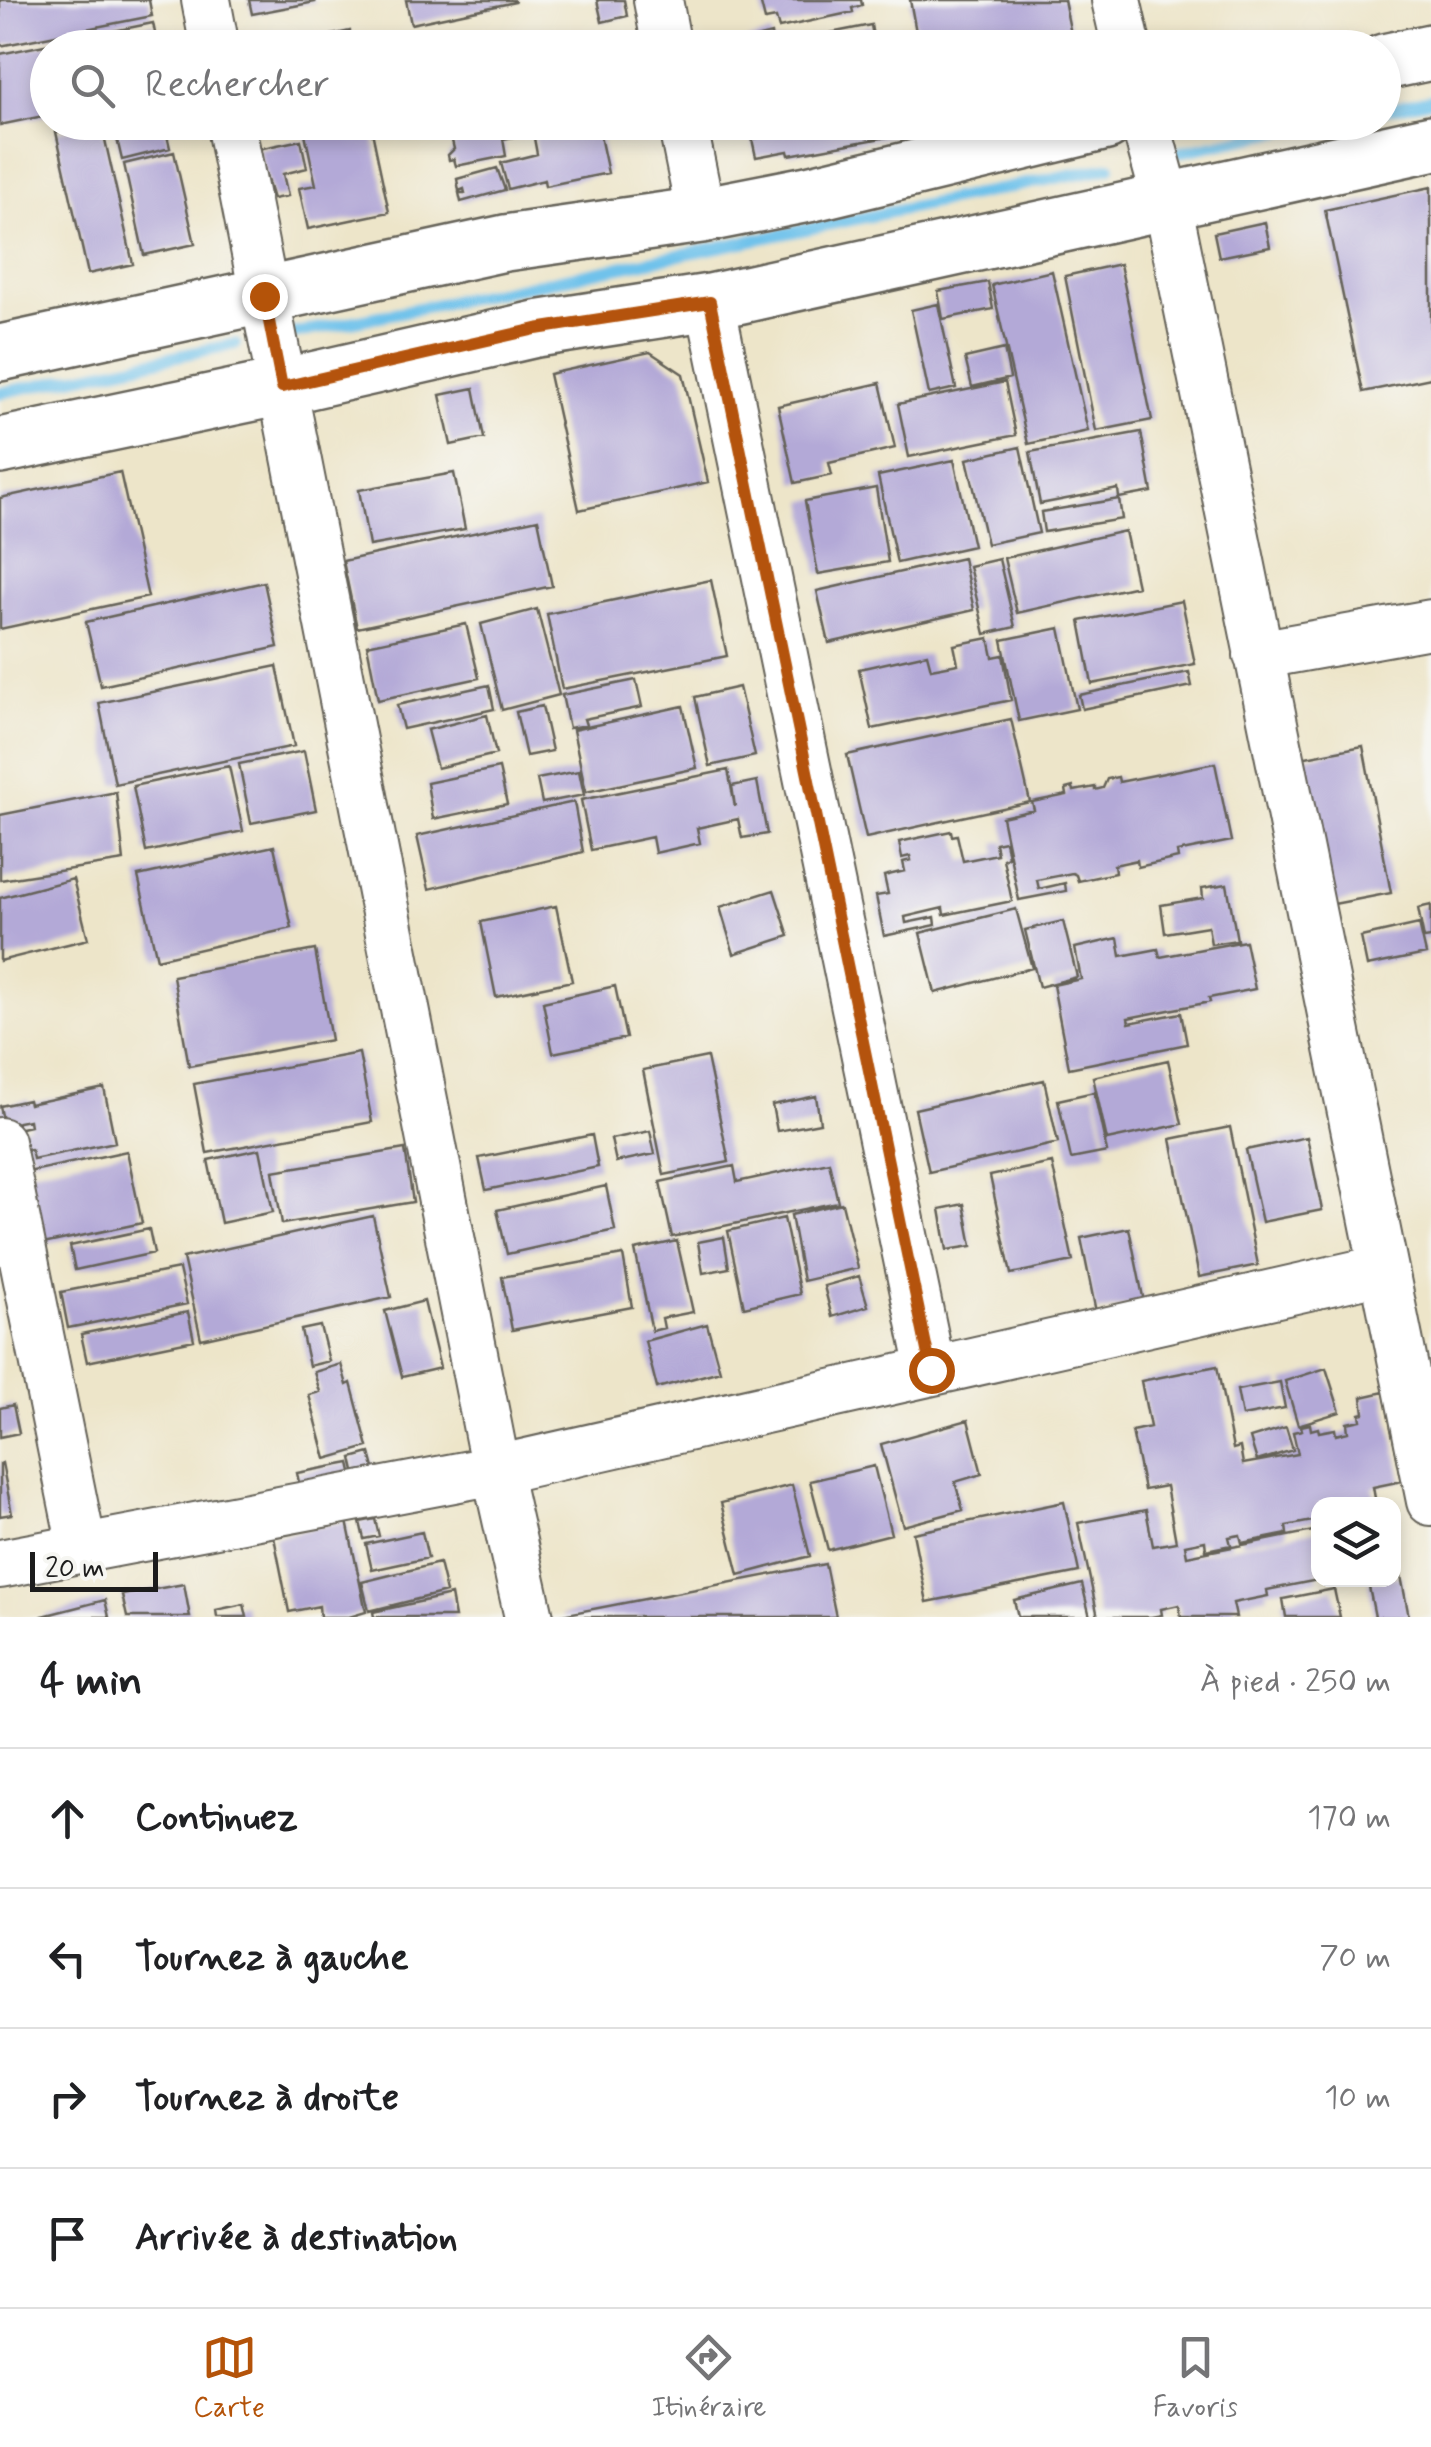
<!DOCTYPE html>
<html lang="fr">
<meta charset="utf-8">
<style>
:root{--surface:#fff;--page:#f2f2f2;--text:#202124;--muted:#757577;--line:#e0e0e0;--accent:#b45309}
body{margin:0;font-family:Mynerve,sans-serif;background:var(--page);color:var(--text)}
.controls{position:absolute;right:30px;bottom:30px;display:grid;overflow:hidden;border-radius:20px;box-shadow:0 5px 15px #0003}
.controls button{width:90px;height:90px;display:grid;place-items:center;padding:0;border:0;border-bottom:2px solid var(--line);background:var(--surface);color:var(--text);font:50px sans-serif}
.scale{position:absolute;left:30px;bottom:25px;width:128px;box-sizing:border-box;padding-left:10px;border:5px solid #1c1c1c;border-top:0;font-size:28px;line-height:35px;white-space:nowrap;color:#1c1c1c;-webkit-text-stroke:8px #f6f6f2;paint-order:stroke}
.stop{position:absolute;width:30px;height:30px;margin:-22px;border:8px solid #b45309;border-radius:50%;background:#fff}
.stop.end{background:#b45309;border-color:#fff;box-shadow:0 2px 10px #0008}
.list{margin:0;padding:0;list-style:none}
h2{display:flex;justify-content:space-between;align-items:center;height:130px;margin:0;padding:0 40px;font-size:42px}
h2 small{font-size:32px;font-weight:400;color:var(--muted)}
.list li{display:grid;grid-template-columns:65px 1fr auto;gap:30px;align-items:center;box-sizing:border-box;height:140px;padding:0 40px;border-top:2px solid var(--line)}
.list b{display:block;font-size:38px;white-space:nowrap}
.list em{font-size:32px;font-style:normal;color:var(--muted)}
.icon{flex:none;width:55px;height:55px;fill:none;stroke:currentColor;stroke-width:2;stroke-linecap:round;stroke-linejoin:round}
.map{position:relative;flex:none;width:1431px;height:1617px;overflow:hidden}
.search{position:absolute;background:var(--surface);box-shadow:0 5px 15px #0003;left:30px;right:30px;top:30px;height:110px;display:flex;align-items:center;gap:25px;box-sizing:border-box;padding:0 35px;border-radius:55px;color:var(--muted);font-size:38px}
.sheet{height:690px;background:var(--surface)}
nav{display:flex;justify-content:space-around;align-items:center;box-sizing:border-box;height:140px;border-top:2px solid var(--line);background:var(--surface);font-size:28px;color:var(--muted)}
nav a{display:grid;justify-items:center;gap:5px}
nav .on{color:var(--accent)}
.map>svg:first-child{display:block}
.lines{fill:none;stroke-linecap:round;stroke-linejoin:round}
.stream{stroke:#6fc2eb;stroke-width:12}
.building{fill:#b3a9d7}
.street-casing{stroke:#656259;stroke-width:52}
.secondary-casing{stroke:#656259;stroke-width:60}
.street{stroke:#fff;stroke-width:48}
.secondary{stroke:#fff;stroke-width:55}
.route{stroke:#b45309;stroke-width:12}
</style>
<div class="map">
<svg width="1431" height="1617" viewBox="0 0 1431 1617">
<rect width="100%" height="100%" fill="#f6f6f2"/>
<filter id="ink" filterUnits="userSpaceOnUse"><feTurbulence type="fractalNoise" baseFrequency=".01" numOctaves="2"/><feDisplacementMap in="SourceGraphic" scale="20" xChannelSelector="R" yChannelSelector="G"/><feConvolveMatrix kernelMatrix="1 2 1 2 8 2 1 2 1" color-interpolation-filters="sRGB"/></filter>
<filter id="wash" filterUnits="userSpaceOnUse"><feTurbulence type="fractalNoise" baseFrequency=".0048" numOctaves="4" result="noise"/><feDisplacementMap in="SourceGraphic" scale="40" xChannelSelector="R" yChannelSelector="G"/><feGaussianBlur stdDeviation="2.25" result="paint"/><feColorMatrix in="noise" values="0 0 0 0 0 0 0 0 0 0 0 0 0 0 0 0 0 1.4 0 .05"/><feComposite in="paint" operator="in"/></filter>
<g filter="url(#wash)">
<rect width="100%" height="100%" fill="#ede5c9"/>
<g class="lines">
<!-- stream -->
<path class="stream" d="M1384,110l47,-10
M1166,155l156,-33
M287,335l823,-168
M0,393l235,-49"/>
</g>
<g id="blocks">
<!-- building -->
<path class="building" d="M0,0h149l3,16 -152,30z
M249,0h65l1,2 -63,12z
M406,0h108l1,2 -104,22z
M597,0h27l3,16 -25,6z
M760,0h101l1,5 -10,3 1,4 -74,16 -3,-10 -11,2z
M910,0h154l8,39 -42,9h-111z
M153,23l5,25h-110v67l-48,10v-71z
M871,25l4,23h-63l-2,-11z
M350,31l4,17h-72v-2z
M495,31l3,17h-69l-1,-4z
M771,34l1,8 34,-4 2,10h-92z
M101,122l32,142 -45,10 -32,-142z
M113,122h51l6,26 -48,12z
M370,122l19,90 -81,17 -9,-41 17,-3 -13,-61z
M493,122h22l3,14 -15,3 3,17 -50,10 -2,-7 -5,1 -1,-5 6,-6 -4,-17 31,-3 -1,-4z
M531,122h66l11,51 -63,13 -1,-6 -36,9 -7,-26 36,-9z
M771,122h119l3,14 -104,19 -1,-4 -32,6 -4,-18 5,-1 -1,-5 17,-3z
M301,140l6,28 -24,6 5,22 -15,3 -15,-50z
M174,152l21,92 -51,11 -20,-91z
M497,168l8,22 -44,12 -2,-9h6l-1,-4 -5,2 -2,-12z
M1431,187v191l-68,14 -38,-182z
M1265,222l5,25 -51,10 -5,-24z
M1120,264l32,156 -56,11 -31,-155z
M1052,271l36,160 -60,13 -36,-159z
M988,282l5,27 -50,10 -5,-28z
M938,304l18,84 -27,6 -18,-84z
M1004,349l6,29 -38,9 -7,-29z
M650,352l33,22 25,108 -129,28 -30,-136z
M1005,382l11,53 -107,22 -11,-53z
M880,383l15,65 -66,15 3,12 -37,8 -17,-77z
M474,388l10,50 -33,7 -11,-50z
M1141,432l11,60 -33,6 -1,-9 -78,15 -10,-52z
M1020,447l19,86 -52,11 -20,-85z
M954,460l19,86 -76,17 -19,-87z
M120,472l28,125 -148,32v-131z
M454,473l11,56 -96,17 -10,-56z
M876,488l12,74 -70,12 -13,-73z
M1119,499l3,20 -78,13 -3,-20z
M538,519l14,67 -195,42 -14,-67z
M1125,531l12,55 -120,27 -13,-55z
M963,558l11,52 -145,33 -12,-52z
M999,559l16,68 -30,7 -16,-68z
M711,580l16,76 -165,33 -15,-75z
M264,582l14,65 -177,39 -15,-64z
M1182,601l13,63 -103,20 -12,-63z
M537,609l22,86 -57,15 -21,-86z
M466,624l13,54 -101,22 -11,-55z
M1060,628l17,81 -58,12 -17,-81z
M989,638l4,19 10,-2 8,45 -139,29 -13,-60 68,-15 4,15 27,-5 -4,-19z
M277,666l17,80 -179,38 -16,-81z
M1189,672l3,14 -110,23 -3,-14z
M636,680l6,27 -58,12 2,6 -17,3 -7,-33z
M489,685l5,24 -91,20 -6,-24z
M739,687l16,69 -45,10 -15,-69z
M542,706l10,45 -26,5 -10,-44z
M683,706l14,62 -111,24 -13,-62z
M487,715l9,39 -59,14 -10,-38z
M1011,719l19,83 -164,36 -19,-83z
M1363,746l28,147 -78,15 -28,-147z
M304,751l12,59 -65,13 -12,-59z
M1215,763l16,78 -54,11 1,6 -40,9 -1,-7 -23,5 1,8 -37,8 -2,-6 -4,-2 -35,7 2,9 26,-6 1,8 -47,9 -17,-83 32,-7 -2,-8 35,-7 -1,-6 7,-2 1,4 21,-4v3l8,-2 4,-9 11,-2 1,5z
M229,766l14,65 -97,21 -13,-66z
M499,768l8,36 -74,15 -6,-36z
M728,770l7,37 -3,-21 25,-5 10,53 -25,4 -4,-19 -41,9 3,15 -45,10 -3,-16 -61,13 -10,-50z
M579,771l5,24 -42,8 -5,-24z
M116,792l8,69 -124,19v-65z
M574,802l9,50 -154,37 -12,-53z
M951,831l1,5 5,-1 6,26 34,-7 -2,-11 10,-2 3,16 -5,2 9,42 -68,14 -1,-7 -38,9 1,6 29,-6 1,8 -52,11 -8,-40 12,-2 -4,-18 21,-5 -2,-9 8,-2 -1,-4 -8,2 -3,-16z
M274,846l18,82 -135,31 -19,-83z
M73,879l15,60 -88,22v-63z
M1227,884l10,56 -26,4 -3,-18 -43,7 -4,-28 42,-7 -1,-10z
M774,890l15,46 -55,18 -14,-47z
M1431,905v33l-7,1 -6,-31z
M556,906l16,75 -76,16 -15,-75z
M1016,909l16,59 -97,25 -15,-60z
M1063,921l14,56 -38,10 -14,-57z
M1419,924l7,30 -59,12 -6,-29z
M1118,938l3,18 37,-7 2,8 85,-16 10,48 -46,9 1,4 -82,16 1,5 52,-10 6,31 -118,24 -16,-83 28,-6 -6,-31z
M315,950l16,90 -142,26 -16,-90z
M615,986l11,52 -73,15 -10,-51z
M359,1053l13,69 -165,31 -13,-69z
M707,1057l22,105 -65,13 -21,-105z
M1168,1060l14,64 -75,16 -14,-63z
M1044,1080l14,63 -129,29 -14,-63z
M104,1088l11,54 -82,17 -2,-10 -18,4 -5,-22 22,-5 -1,-6 -25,5 -4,-19 28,-6 1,4z
M1094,1092l13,60 -36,7 -13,-59z
M816,1096l4,27 -43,8 -5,-26z
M1230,1127l28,138 -59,12 -28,-138z
M650,1131l5,23 -39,8 -5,-23z
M592,1135l6,32 -112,23 -7,-32z
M1307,1137l15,73 -60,12 -16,-72z
M260,1149l13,63 -52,11 -13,-63z
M405,1149l8,53 -131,22 -9,-53z
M127,1151l15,72 -99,21 -15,-72z
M829,1162l9,40 -166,35 -12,-55 74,-16 3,16z
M1052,1163l21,98 -62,13 -21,-98z
M606,1186l9,44 -108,24 -10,-44z
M842,1203l16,65 -55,13 -12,-66z
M964,1204l8,42 -25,4 -7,-41z
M373,1216l18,81 -190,42 -18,-81z
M784,1218l16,76 -56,13 -16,-76z
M1129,1228l15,74 -48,10 -15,-74z
M149,1229l5,24 -79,17 -5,-24z
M724,1237l5,31 -26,5 -5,-31z
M677,1241l16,71 -31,6 2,10 -12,3 -17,-81z
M623,1255l9,52 -120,23 -10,-53z
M179,1269l8,35 -119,24 -7,-36z
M859,1276l9,30 -36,11 -8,-31z
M424,1301l16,67 -38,9 -17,-66z
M188,1312l6,28 -107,22 -6,-28z
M707,1324l13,47 -63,17 -12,-47z
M320,1326l9,35 -20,5 -8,-36z
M341,1364l6,21 4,-2 17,64 -42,12 -17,-64 11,-3 -6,-20z
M1217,1366l16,83 7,-2 3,17 55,-10 -5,-22 9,-2 -1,-4 9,-2 1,6 7,-2 1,4 16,-3 1,6 12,-3 -1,-9 14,-3 -1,-6 4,-1 -2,-16 22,-5 18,89 -29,6 3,17h-58v16l-32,6 1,8 -45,9 -2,-8 -11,2 2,8 -25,5 -1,-9 -20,4 2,11 131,-26v50l-51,10 1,6 -35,7 3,14h-55l-2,-12 -18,4 1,6 -11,2h-53l-20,-94 68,-13 7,36 23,-4 -10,-56 -22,4 -12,-59 18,-4 -9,-46z
M1326,1368l14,44 -42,13 -13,-44z
M1280,1382l5,26 -43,8 -5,-26z
M13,1405l6,28 -19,4v-29z
M968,1420l14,54 -27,8 8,28 -60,16 -22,-82z
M1286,1427l7,23 -36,11 -7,-23z
M370,1453l5,19 -19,4 -4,-18z
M2,1463l10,51 -12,2v-52z
M350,1463l3,13 -53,11 -3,-14z
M874,1466l17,68 -63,16 -18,-69z
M792,1485l18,71 -71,19 -18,-72z
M1064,1502l15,70 -152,30 -14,-69z
M375,1519l4,17 -15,3 -4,-17z
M347,1521l19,91 -17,5h-29l-1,-11 -30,6 -15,-75z
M422,1532l6,26 -56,12 -6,-26z
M439,1563l7,29 -77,19 -7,-29z
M825,1564l11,53h-274v-2z
M1401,1576l8,41h-34l-7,-35z
M184,1584l6,33h-63l-5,-22z
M1082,1584l8,33h-72l-4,-17z
M1334,1589l6,28h-54l-3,-18z
M451,1595l4,22h-81l-1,-5z
M105,1600l4,17h-65l-1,-1z
M244,1604l3,13h-30l-1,-7z"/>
</g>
</g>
<g filter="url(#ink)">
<use href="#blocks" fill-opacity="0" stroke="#656259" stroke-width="2.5"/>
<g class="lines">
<defs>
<path id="street" d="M206,0l9,48
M658,0l9,48
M1116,0l11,48
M230,122l266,1348 33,147
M682,122l19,93
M1145,122l22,80 264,1299
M710,302l221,1068
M1258,655l173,-31
M0,1142l82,405
M0,1564l496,-94 887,-201"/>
<path id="secondary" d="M1384,62l47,-10
M0,353l505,-110 196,-28 107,-21 298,-72
M0,446l282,-59 254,-58 174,-27 721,-159"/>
</defs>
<!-- street casing -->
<use href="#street" class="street-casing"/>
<!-- secondary casing -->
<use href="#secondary" class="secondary-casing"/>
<!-- street -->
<use href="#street" class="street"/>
<!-- secondary -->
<use href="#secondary" class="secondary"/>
</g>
</g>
<g class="lines" filter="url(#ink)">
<!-- route -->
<path class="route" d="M264,296l18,91 254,-58 174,-27 221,1068"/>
</g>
</svg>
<div class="controls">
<button><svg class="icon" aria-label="layers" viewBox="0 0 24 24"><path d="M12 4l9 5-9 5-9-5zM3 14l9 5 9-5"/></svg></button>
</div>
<div class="scale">20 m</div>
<div class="stop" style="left:931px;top:1370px"></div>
<div class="stop end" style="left:264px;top:296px"></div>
<div class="search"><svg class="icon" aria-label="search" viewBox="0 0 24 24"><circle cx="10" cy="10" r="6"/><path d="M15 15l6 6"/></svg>Rechercher</div>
</div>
<section class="sheet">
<h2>4 min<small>À pied · 250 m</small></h2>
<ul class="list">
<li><svg class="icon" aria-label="ahead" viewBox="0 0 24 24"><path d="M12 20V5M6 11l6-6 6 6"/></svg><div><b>Continuez</b></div><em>170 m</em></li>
<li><svg class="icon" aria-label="left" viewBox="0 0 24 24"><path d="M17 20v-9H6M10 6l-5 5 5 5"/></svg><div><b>Tournez à gauche</b></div><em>70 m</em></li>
<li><svg class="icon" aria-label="right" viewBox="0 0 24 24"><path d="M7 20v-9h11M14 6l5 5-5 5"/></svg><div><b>Tournez à droite</b></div><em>10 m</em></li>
<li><svg class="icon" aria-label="arrive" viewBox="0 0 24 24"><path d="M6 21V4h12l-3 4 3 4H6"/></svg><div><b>Arrivée à destination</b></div></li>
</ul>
</section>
<nav>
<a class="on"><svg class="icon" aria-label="map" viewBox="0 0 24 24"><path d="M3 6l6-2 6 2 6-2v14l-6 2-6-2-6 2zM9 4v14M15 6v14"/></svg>Carte</a>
<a><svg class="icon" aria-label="directions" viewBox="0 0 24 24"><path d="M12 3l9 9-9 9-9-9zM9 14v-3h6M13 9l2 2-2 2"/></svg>Itinéraire</a>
<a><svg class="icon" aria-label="saved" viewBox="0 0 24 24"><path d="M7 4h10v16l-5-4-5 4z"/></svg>Favoris</a>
</nav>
